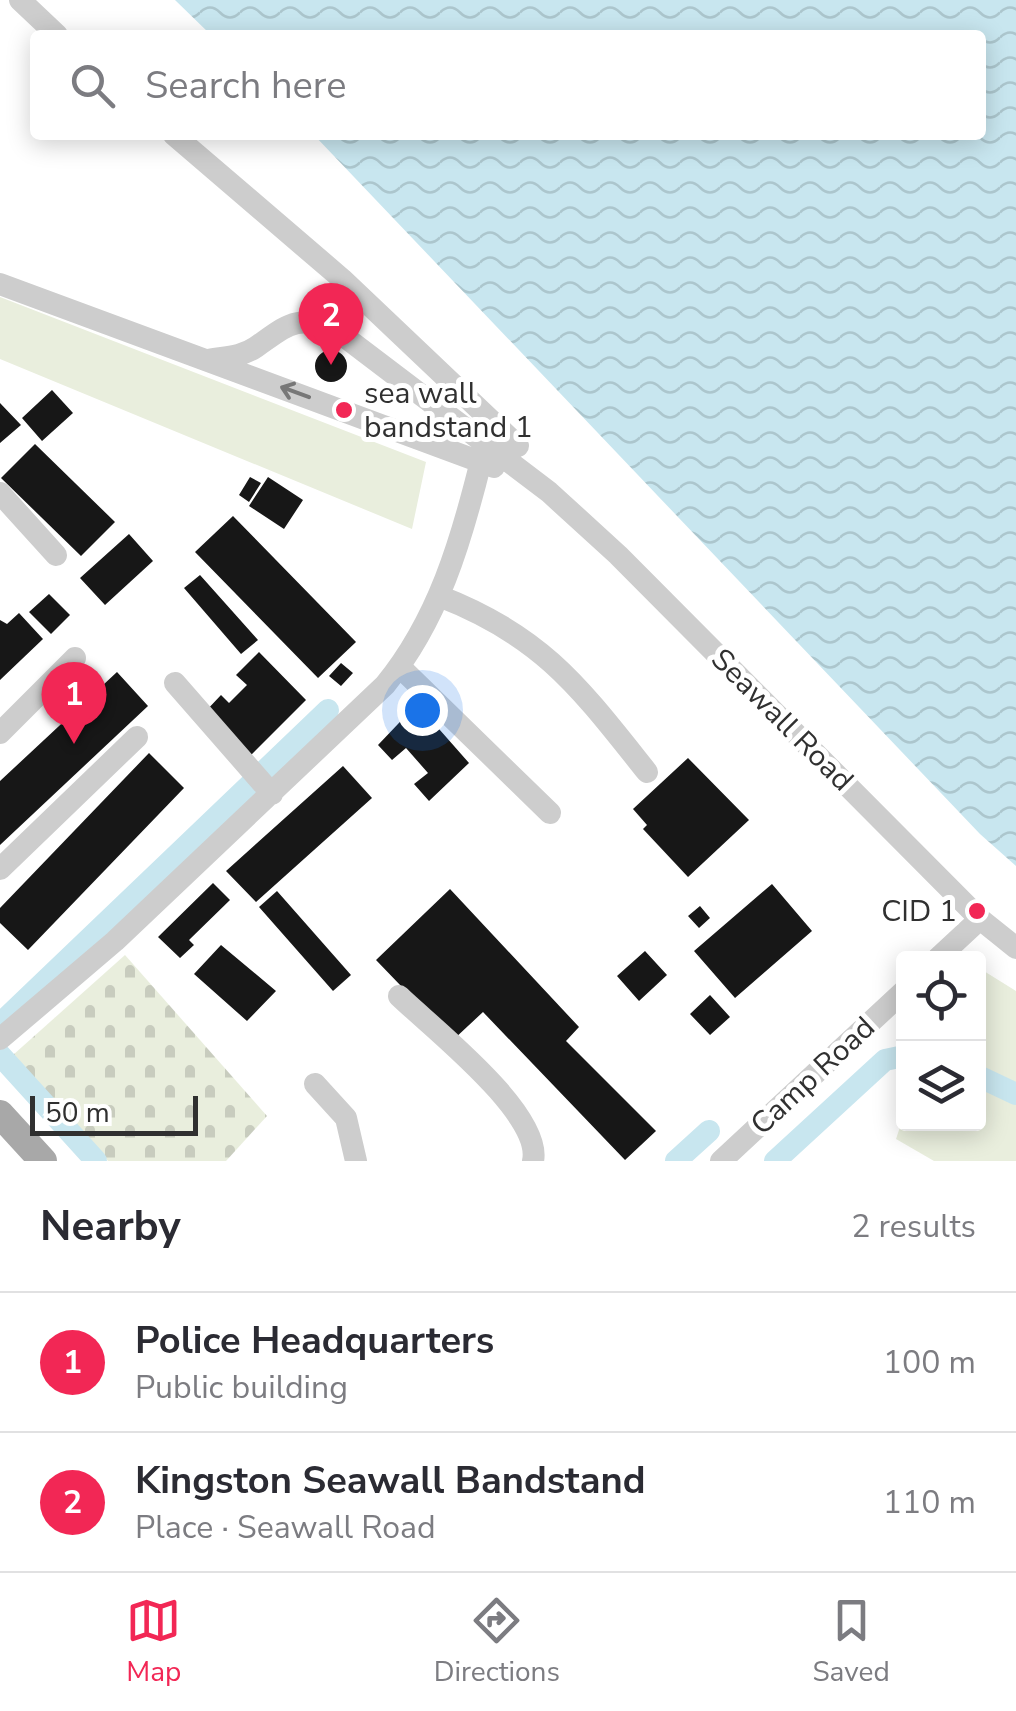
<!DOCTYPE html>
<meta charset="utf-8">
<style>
:root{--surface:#fff;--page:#f2f2f3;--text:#2b2b33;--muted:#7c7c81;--line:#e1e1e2;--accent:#f22755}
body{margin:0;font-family:"Nunito Sans",sans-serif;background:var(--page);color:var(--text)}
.controls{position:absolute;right:30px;bottom:30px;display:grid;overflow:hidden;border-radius:10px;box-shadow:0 5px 25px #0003}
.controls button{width:90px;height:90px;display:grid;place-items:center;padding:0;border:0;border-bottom:2px solid var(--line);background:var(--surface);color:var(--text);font:50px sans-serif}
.scale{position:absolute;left:30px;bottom:25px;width:168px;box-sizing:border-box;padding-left:10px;border:5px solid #303030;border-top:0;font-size:28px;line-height:35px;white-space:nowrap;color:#303030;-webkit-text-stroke:8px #fff;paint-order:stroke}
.you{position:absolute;left:422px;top:710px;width:35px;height:35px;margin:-25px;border:8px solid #fff;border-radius:50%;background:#1a73e8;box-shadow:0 0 0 15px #1a73e833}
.badge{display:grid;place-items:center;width:65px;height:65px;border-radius:50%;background:var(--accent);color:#fff;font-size:32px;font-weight:700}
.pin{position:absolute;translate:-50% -82px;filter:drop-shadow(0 2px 5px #0008)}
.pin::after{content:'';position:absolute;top:52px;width:35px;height:30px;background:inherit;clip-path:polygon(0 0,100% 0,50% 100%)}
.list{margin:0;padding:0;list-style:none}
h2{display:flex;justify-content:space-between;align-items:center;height:130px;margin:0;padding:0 40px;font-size:42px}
h2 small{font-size:32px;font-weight:400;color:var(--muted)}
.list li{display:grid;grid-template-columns:65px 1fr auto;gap:30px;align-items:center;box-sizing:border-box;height:140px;padding:0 40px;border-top:2px solid var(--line)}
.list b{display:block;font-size:38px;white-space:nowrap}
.list p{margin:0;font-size:32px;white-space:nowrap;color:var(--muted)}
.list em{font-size:32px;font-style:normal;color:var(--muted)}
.icon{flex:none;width:55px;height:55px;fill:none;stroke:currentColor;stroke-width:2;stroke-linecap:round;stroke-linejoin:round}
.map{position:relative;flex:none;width:1016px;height:1161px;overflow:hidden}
.search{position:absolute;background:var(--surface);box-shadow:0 5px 25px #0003;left:30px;right:30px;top:30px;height:110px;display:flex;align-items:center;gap:25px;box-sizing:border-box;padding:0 35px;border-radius:10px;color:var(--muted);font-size:38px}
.sheet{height:410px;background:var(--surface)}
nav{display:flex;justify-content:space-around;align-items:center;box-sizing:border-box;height:140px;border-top:2px solid var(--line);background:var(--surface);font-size:28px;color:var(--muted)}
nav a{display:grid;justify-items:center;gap:5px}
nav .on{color:var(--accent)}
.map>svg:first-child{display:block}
.grass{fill:#e9eedd}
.cemetery{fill:url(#cemetery-stones)}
.water{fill:url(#water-waves)}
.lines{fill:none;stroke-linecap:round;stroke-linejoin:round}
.canal{stroke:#c8e6ef;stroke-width:22}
.building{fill:#171717}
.minor{stroke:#cdcdcd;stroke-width:22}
.major{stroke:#a8a8a8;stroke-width:28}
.oneway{stroke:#777}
.poi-dot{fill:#f22755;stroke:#fff;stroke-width:4}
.labels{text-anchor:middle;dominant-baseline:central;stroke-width:10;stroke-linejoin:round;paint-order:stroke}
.poi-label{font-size:30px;fill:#303030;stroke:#fff;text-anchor:start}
.street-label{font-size:30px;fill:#303030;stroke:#fff}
</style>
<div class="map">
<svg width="1016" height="1161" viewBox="0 0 1016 1161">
<defs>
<pattern id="cemetery-stones" width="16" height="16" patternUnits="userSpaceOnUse" patternTransform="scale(2.5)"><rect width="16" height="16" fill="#e9eedd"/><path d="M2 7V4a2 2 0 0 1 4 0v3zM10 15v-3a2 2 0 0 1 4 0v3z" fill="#c8ccbe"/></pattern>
<pattern id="water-waves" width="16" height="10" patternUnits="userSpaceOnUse" patternTransform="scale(2.5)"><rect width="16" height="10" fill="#c8e6ef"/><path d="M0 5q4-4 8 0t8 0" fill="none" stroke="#acc6cd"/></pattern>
</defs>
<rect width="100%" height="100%" fill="#fff"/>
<!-- grass -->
<path class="grass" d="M0,297l426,165 -14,67 -412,-170z
M979,968l37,23v170h-82l-38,-22 7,-21 1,6h74z"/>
<!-- cemetery -->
<path class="cemetery" d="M125,955l142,161 -41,45h-118l-95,-106z"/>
<!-- water -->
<path class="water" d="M175,0h841v866l-36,-32 -666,-699h667v-100h-770z"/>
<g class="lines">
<!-- canal -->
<path class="canal" d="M0,1024l328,-314
M0,1055l96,106
M978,1076l38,18
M676,1161l33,-30
M775,1161l110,-101 19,-4"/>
</g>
<!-- building -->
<path class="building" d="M315 366a16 16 0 1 1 32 0a16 16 0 1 1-32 0Z
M52,390l21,23 -31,28 -20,-23z
M0,403l21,22 -21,18z
M35,444l80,78 -34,34 -80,-78z
M250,477l11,6 -12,19 -10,-7z
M268,477l35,23 -19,29 -35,-23z
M233,516l123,126 -38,36 -123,-126z
M129,534l24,27 -48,44 -25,-27z
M200,575l58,65 -17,14 -57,-66z
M49,594l21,21 -19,19 -22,-22z
M19,613l24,26 -43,41v-60l7,4z
M259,652l47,48 -57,57 -45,-44 17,-18 8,8 18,-18 -11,-10z
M341,663l12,10 -12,13 -12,-10z
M117,672l31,34 -148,139v-64z
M417,704l52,59 -40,38 -15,-17 14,-11 -22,-25 -14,12 -14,-15z
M149,753l35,35 -156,162 -28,-27v-15z
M688,758l61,62 -61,57 -45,-48 4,-4 -14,-16z
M343,766l29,32 -116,104 -30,-31z
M213,883l17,17 -41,40 5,5 -14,13 -22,-21z
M772,884l40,47 -77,67 -41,-47z
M450,889l129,138 -13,14 90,90 -31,29 -142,-148 -30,28 -77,-80z
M277,891l74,84 -18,16 -74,-84z
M700,906l10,12 -11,10 -11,-12z
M221,945l55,46 -29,30 -53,-47z
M645,951l22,24 -28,26 -22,-25z
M710,995l20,22 -20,18 -20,-21z"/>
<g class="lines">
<!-- minor -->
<path class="minor" d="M20,0l37,35
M174,135l168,144 176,167
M0,284l494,183
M208,360c16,-3 34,-3 48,-13 33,-23 40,-33 81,-16l212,161 69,63 362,364 36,29
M0,493l56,62
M439,596c104,40 141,92 208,176
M400,667l150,146
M175,683l97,111
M0,733l75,-75
M0,869l137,-132
M938,958l42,-39
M399,996c33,32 144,118 134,165
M0,1039l115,-98 270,-256c53,-65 76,-143 96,-224
M315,1084l31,34 10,43
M721,1161l183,-170"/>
<!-- major -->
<path class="major" d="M0,1114l43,47"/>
</g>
<!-- one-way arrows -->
<defs><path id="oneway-shaft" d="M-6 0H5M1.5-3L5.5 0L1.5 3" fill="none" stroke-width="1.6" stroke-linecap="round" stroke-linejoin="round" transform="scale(2.5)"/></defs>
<use class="oneway" href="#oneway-shaft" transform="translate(295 392) rotate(-160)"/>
<!-- markers -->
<g class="poi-dot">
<circle cx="344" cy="410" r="10"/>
<circle cx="977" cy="911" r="10"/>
</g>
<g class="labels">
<!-- poi labels -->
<g class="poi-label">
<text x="364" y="393">sea wall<tspan x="364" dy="34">bandstand 1</tspan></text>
<text x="957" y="911" text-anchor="end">CID 1</text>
</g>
<!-- street labels -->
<g class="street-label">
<text transform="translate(782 720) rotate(45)">Seawall Road</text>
<text transform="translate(813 1076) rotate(-43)">Camp Road</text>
</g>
</g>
</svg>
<div class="controls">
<button><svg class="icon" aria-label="locate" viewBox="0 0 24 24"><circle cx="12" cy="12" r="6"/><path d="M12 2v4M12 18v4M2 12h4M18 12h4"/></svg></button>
<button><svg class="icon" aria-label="layers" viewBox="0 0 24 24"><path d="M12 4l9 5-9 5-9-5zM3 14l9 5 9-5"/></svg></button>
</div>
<div class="scale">50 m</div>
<div class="you"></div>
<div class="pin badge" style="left:74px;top:744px">1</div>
<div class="pin badge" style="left:331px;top:365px">2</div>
<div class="search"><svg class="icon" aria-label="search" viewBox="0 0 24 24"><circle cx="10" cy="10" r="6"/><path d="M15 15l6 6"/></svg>Search here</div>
</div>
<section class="sheet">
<h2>Nearby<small>2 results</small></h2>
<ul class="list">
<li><span class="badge">1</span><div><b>Police Headquarters</b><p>Public building</p></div><em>100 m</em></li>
<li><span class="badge">2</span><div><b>Kingston Seawall Bandstand</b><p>Place · Seawall Road</p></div><em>110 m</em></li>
</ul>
</section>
<nav>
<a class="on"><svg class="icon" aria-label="map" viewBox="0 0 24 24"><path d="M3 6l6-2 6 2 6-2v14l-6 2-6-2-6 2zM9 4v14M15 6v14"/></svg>Map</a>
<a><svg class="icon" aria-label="directions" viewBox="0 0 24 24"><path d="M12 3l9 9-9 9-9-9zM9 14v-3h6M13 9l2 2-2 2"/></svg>Directions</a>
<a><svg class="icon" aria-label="saved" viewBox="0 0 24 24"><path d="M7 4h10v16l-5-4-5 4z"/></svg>Saved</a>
</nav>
